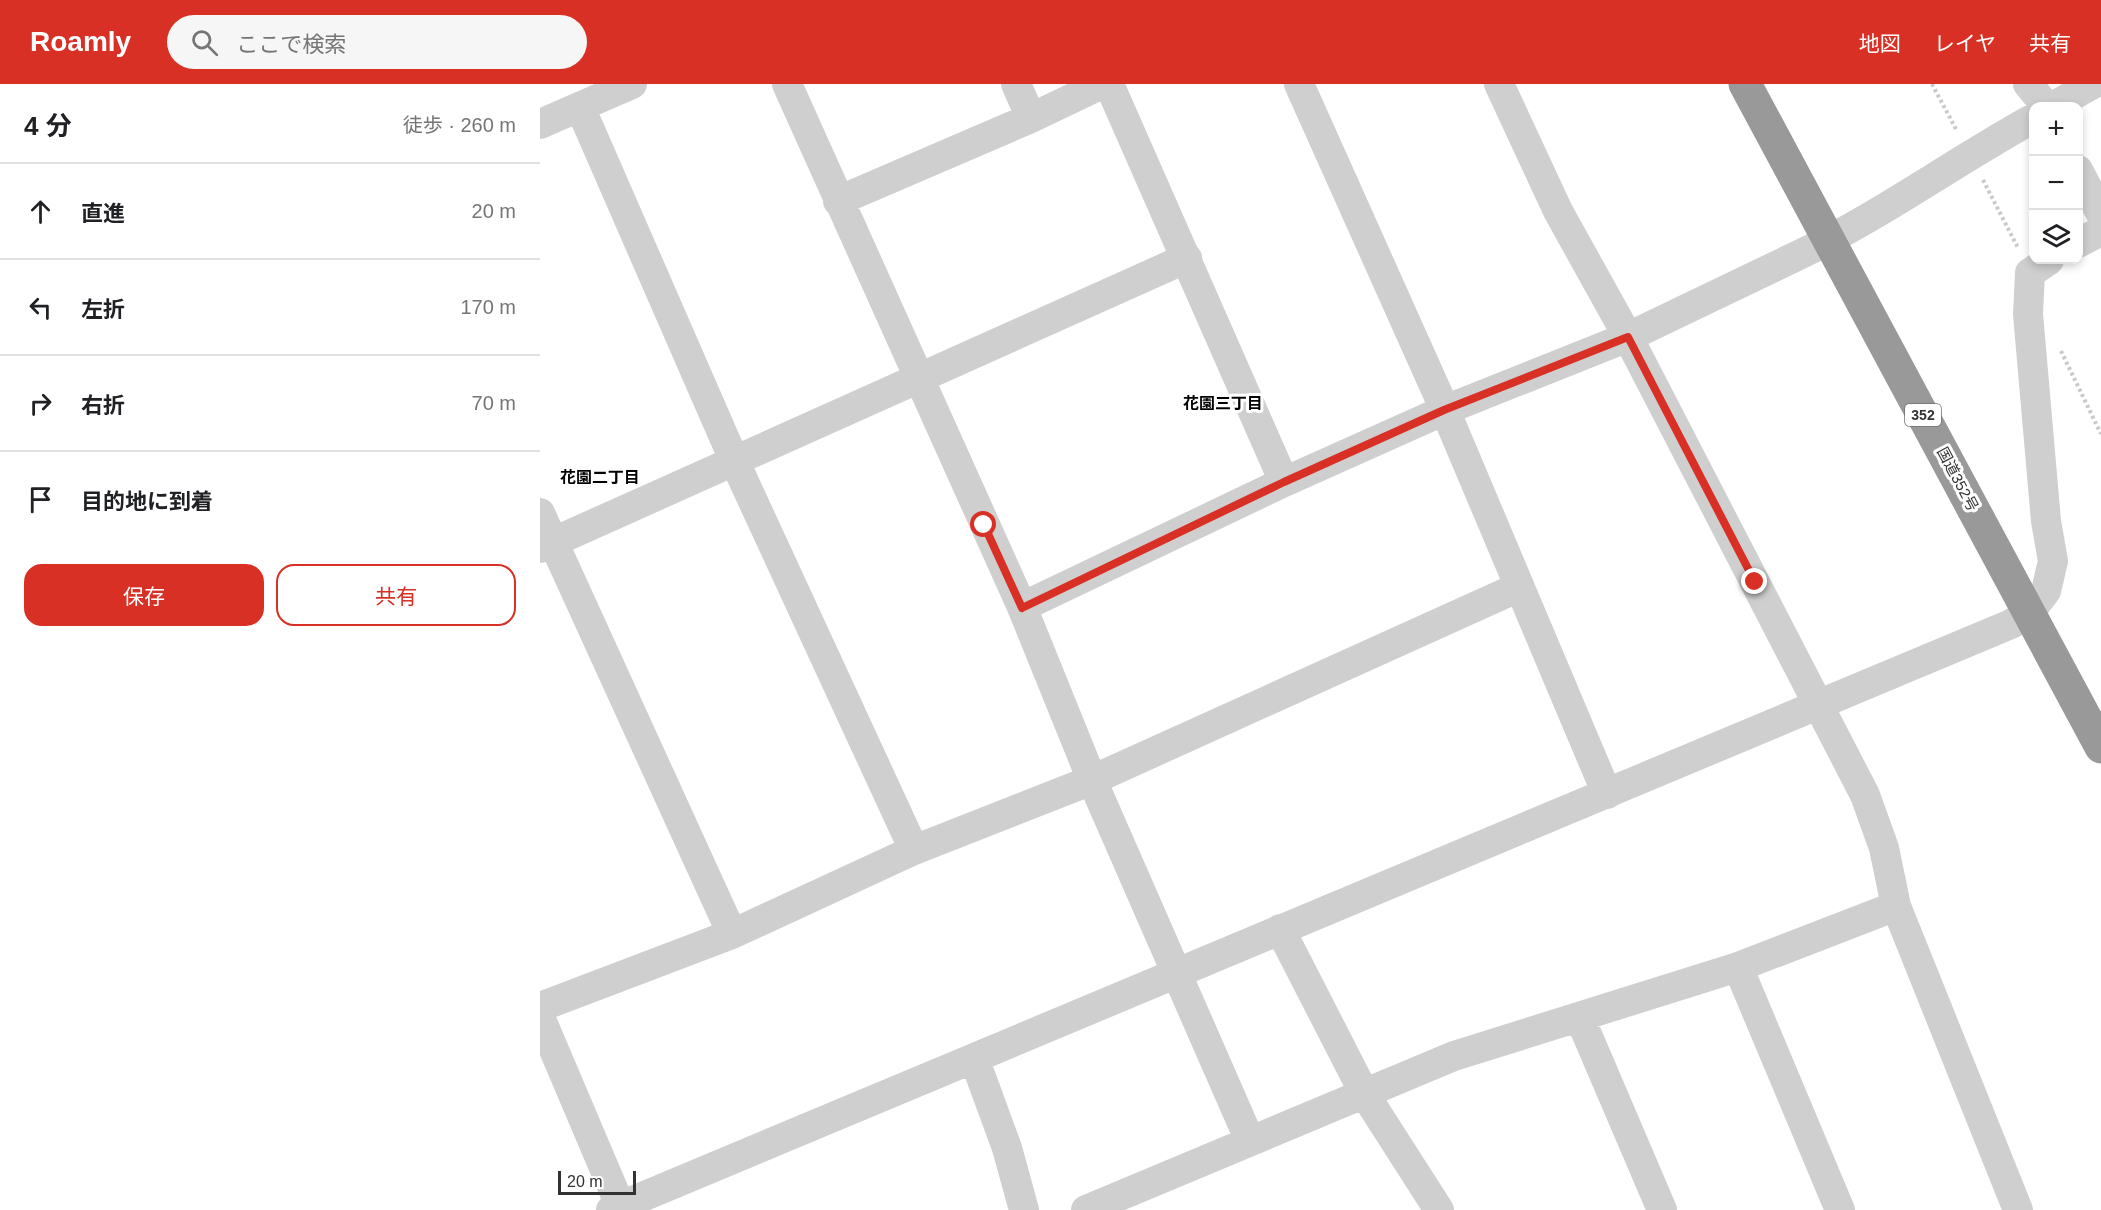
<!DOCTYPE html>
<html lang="ja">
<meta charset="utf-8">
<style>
:root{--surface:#fff;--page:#f6f6f6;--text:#202124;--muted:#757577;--line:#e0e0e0;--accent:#d93025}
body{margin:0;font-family:Helvetica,"Noto Sans JP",sans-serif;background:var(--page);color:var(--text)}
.controls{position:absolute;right:18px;top:18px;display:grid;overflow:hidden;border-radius:12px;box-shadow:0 3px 9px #0003}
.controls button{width:54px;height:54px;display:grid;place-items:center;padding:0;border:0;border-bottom:2px solid var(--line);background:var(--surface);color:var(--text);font:30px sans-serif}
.scale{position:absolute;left:18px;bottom:15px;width:78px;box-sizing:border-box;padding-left:6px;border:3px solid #323232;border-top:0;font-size:16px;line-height:21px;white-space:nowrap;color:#323232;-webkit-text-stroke:4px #fff;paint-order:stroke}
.stop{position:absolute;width:18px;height:18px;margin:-14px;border:4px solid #d93025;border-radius:50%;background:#fff}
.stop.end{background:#d93025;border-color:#fff;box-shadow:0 2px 6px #0008}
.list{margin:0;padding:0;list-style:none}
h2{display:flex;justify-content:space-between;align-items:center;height:78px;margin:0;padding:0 24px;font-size:26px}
h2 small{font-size:20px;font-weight:400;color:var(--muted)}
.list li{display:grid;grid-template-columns:39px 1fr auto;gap:18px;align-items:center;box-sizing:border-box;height:96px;padding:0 24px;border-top:2px solid var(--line)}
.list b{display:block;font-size:22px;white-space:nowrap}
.list em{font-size:20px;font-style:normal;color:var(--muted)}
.actions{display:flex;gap:12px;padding:18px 24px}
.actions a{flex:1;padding:14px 0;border:2px solid var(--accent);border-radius:18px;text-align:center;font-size:21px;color:var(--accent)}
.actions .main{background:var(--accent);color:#fff}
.icon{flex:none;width:33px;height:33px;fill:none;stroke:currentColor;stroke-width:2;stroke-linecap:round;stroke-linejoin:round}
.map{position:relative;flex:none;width:1561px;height:1126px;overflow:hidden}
header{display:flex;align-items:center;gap:36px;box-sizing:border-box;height:84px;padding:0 30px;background:var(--accent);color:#fff}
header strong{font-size:28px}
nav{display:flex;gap:33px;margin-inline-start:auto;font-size:21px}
.search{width:420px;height:54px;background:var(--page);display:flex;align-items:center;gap:15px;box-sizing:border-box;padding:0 21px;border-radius:33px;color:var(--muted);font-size:22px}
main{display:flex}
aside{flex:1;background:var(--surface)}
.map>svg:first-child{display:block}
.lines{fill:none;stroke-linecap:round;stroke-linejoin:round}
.path{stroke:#c9c9c9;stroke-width:4;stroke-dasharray:3 3;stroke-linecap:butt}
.minor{stroke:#cfcfcf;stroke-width:30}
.highway{stroke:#999;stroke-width:33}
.route{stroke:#d93025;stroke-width:8}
.labels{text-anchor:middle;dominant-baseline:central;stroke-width:6;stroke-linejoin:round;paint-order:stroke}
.shield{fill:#fff;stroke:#707070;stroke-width:1.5}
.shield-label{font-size:14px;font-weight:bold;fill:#323232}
.street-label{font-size:15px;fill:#323232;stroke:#fff}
.neighbourhood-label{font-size:16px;font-weight:bold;fill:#000;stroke:#fff}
</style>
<header>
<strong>Roamly</strong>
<div class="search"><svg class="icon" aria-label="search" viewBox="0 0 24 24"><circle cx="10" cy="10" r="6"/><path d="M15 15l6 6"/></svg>ここで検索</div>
<nav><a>地図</a><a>レイヤ</a><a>共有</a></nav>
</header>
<main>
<aside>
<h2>4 分<small>徒歩 · 260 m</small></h2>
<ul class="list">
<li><svg class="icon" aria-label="ahead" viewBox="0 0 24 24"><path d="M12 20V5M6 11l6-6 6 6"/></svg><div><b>直進</b></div><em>20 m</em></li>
<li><svg class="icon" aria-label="left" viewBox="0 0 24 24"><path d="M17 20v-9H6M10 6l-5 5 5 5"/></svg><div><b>左折</b></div><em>170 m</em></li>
<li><svg class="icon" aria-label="right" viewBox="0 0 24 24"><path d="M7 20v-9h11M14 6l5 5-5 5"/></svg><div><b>右折</b></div><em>70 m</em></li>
<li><svg class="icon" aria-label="arrive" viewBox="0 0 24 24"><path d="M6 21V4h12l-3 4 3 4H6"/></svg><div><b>目的地に到着</b></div></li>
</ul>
<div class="actions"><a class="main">保存</a><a>共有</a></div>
</aside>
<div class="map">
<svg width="1561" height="1126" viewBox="0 0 1561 1126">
<rect width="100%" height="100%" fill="#fff"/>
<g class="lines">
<!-- path -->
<path class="path" d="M1392,0l25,47
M1443,96l35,68
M1521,267l40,83"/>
<!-- minor -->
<path class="minor" d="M247,0l235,523 70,173 158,361
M476,0l15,34
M569,0l175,398
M759,0l146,326 162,384
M959,0l59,127 70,126 237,458 19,53 12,58 122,304
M1488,0l18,22
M1514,22l39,-22
M40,23l154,353 180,390
M0,40l92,-40
M1538,86l23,44
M298,117l193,-83 71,-34
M1538,159l23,-12
M0,429l192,421
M0,464l647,-290
M482,523l262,-125 161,-72 183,-73 175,-84c80,-39 153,-92 231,-135
M740,845l84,164 75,117
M1198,883l102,243
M0,923l192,-73 182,-84 178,-70 427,-193
M0,933l82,193
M1040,934l82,192
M434,974l33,90 17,62
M71,1126l1400,-586 19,-12 16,-21 7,-30 -7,-40 -18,-207 2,-41 19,-13
M546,1126l368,-154 284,-89 158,-61"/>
<!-- highway -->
<path class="highway" d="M1205,0l356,663"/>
</g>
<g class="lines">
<!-- route -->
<path class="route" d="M444,441l38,83 262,-126 160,-72 184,-73 127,245"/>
</g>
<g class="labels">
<!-- shield labels -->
<rect class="shield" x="1365" y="320" width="36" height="22" rx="4.5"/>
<g class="shield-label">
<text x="1383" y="331">352</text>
</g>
<!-- street labels -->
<g class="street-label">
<text transform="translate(1418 395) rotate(62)">国道352号</text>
</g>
<!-- neighbourhood labels -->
<g class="neighbourhood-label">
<text x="683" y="319">花園三丁目</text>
<text x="60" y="393">花園二丁目</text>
</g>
</g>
</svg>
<div class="controls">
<button>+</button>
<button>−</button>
<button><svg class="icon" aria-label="layers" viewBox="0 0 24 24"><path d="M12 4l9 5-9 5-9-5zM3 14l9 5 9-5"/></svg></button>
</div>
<div class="scale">20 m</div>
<div class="stop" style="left:444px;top:441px"></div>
<div class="stop end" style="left:1215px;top:498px"></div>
</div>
</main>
